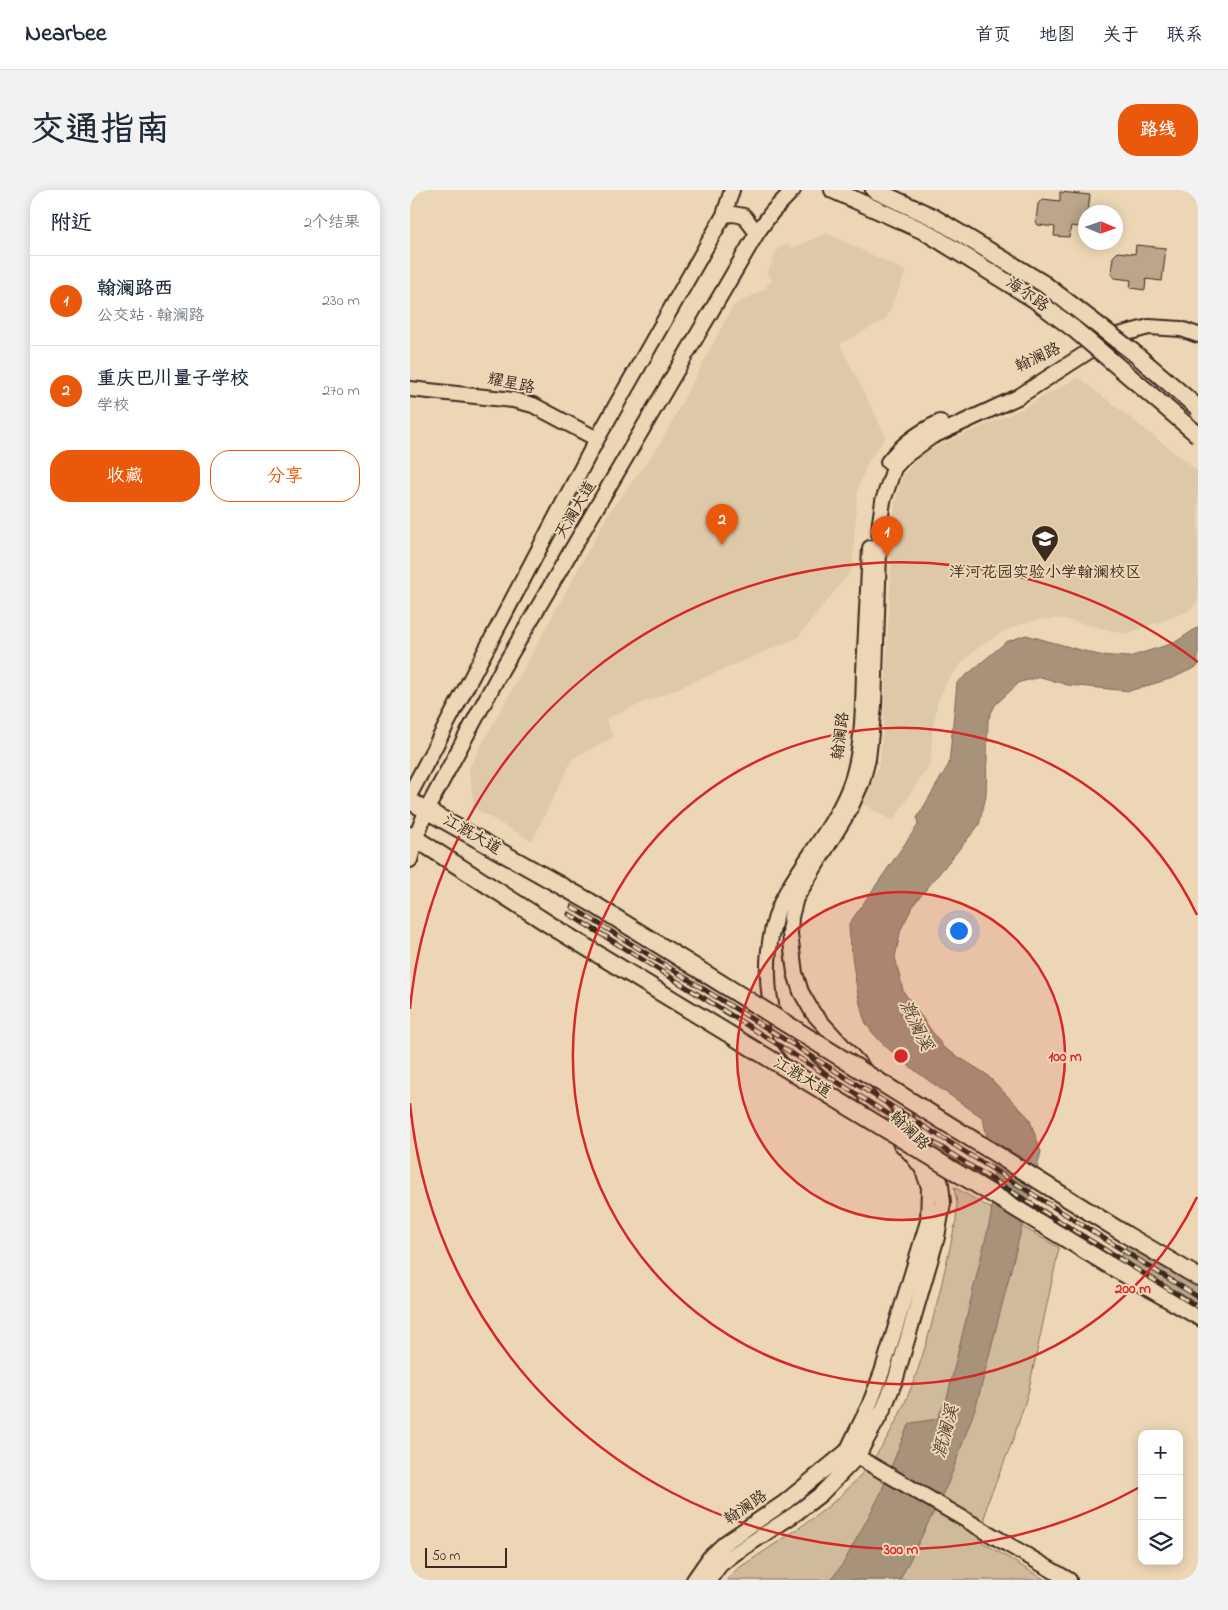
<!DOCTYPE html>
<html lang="zh">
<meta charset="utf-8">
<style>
:root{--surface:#fff;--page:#f2f2f3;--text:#1f2937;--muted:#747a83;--line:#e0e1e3;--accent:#ea580c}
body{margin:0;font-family:"Indie Flower","LXGW WenKai TC",sans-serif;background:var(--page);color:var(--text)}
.controls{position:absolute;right:15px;bottom:15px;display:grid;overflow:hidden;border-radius:10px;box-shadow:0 2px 12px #0003}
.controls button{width:45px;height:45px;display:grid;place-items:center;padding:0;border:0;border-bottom:1px solid var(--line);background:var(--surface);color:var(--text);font:25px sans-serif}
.compass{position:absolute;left:668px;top:15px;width:45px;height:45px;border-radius:50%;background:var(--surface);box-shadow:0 2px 12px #0003;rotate:92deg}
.scale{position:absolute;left:15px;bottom:12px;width:82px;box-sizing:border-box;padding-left:5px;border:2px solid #3b2a1e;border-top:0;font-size:14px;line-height:18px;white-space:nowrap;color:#3b2a1e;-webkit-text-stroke:4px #ecd6b5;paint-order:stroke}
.you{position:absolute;left:548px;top:740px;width:18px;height:18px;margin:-12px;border:4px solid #fff;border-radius:50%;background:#1a73e8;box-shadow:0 0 0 8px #1a73e833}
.badge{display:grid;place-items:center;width:32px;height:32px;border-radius:50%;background:var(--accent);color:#fff;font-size:16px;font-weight:700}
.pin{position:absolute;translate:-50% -41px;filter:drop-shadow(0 1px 2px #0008)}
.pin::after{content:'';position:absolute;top:26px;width:18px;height:15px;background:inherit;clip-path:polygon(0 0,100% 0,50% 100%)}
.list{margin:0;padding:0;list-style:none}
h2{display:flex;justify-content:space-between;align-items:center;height:65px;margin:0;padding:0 20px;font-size:21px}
h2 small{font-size:16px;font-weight:400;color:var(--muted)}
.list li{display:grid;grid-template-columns:32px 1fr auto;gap:15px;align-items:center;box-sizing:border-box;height:90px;padding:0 20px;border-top:1px solid var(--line)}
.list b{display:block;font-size:19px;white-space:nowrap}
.list p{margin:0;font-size:16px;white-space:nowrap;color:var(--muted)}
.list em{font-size:16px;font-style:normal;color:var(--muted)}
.actions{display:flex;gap:10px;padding:15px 20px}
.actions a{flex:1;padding:11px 0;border:1px solid var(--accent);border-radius:20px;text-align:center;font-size:18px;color:var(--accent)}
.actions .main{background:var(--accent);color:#fff}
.icon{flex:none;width:28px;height:28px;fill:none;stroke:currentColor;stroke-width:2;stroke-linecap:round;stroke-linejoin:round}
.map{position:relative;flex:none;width:788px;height:1390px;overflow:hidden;border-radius:20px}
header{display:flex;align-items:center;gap:30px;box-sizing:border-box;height:70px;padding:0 25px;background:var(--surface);border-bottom:1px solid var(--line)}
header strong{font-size:24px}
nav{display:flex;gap:28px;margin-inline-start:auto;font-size:18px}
.intro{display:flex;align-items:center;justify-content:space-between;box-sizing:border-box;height:120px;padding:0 30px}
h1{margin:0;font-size:35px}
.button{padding:12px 22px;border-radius:20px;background:var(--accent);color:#fff;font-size:18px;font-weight:700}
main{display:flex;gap:30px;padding:0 30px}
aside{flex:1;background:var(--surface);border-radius:20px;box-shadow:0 2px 12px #0003}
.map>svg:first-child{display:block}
.built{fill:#ddc8a8}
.green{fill:#d0ba9c;stroke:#86725d}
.water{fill:#a7927a;stroke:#7c6855}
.building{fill:#bba68b;stroke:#3b2a1e}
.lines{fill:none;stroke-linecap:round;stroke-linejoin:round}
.minor-casing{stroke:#3b2a1e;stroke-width:18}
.major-casing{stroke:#3b2a1e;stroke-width:20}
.minor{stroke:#ecd6b5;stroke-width:14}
.major{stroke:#ecd6b5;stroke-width:16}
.rail-casing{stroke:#3b2a1e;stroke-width:5}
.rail{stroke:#ecd6b5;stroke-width:3;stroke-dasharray:9;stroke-linecap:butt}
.major-bridge-casing{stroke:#3b2a1e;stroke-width:20;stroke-linecap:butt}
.major-bridge{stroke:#ecd6b5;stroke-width:16}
.ring{fill:none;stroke:#d62828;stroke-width:2.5}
.labels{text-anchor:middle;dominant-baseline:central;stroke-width:4;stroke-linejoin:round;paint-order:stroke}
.street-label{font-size:16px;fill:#3b2a1e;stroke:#ecd6b5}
.poi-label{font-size:16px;fill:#3b2a1e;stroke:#ecd6b5}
.water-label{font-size:18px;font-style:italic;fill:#564435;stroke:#ecd6b5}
.centre{fill:#d62828;stroke:#ecd6b5;stroke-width:2.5}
.ring-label{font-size:15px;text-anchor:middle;font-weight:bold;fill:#d62828;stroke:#ecd6b5;stroke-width:4;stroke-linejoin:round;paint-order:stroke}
</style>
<header>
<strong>Nearbee</strong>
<nav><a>首页</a><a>地图</a><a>关于</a><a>联系</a></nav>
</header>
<div class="intro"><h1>交通指南</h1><a class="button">路线</a></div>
<main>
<aside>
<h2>附近<small>2个结果</small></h2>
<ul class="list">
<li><span class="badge">1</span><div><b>翰澜路西</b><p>公交站 · 翰澜路</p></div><em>230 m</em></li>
<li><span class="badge">2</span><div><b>重庆巴川量子学校</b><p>学校</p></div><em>270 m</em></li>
</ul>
<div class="actions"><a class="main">收藏</a><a>分享</a></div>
</aside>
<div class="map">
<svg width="788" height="1390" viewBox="0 0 788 1390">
<rect width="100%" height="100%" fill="#ecd6b5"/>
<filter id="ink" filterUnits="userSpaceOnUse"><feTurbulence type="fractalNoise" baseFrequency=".02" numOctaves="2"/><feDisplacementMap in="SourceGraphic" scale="10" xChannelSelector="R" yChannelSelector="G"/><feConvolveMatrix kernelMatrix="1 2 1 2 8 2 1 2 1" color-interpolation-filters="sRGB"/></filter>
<g filter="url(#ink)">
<!-- built -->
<path class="built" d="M416,43l80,38 -20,48 -46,25 46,93 -17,23 -11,27 -6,83 -55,68 -192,81 9,18 -41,21 -41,83 -58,-33 -5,-40 141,-257 49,-65 74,-140 35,-19 -2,-3 6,-3 -5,-8 10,-23 9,-6 7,4z
M668,187l120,94v130l-7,8 -10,5 -55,20 -63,-15h-19l-20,4 -21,9 -24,15 -19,18 -14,18 -9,21 -5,28 -1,30 -38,59 -30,-17 16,-40 4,-31 10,-209 2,-21 7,-27 17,-19 14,-9 89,-39z"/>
<!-- green -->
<path class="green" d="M544,997l105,61 -31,145 -15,47 -26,64 -5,38 63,38h-318c7,-11 22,-18 33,-26 25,-17 53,-34 77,-55 79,-69 96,-181 119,-278l1,-18z"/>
<!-- water -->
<path class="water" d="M788,437v39l-25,12 -44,13 -61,-6 -27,-8 -21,5 -25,23 -7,15 -2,76 -7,29 -65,79 -13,25 -6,28 8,34 41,57 42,26 43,44 12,34 -64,251 -28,78 -49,99h-69l13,-18 35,-65 27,-67 5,-7 26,-4 10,-21 44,-182 3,-45 -11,-53c-32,-23 -96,-62 -116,-93 -8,-11 -18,-85 -18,-101l69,-99 -1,-7 32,-54 8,-81 49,-41 20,-7 73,20 30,2 45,-14z"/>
<!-- building -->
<path class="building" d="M650,2l30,3 -2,17h-2v16l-15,-2 -2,11 -15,-1 1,-9 -17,-2 -2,-4 2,-17 4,-5 18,2z
M726,55l30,3 -4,33 -16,-2 -1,11 -15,-2 1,-8 -17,-2 -3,-4 2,-17 5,-5 17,2z
M723,1046l65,40v51l-88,-53z"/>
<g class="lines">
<defs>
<path id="minor" d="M314,25l9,-1 11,2 13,17
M0,199l103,11 20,5 64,34
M478,272c14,-18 31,-30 52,-40
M0,604l187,-355 127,-224 8,-25
M0,670l6,-23 11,-28 75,-140 255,-436 15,-21 21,-22
M452,877l-49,-54 -12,-21 -6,-19 -5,-39 1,-17 5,-19 54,-89 12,-27 6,-23 6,-53 6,-184 3,-21 11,-33 11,-12 26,-19 87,-40 93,-60 38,-10 32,2 17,6
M441,912c-19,-16 -41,-31 -58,-49 -34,-38 -31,-120 -6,-162 21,-37 53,-72 66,-114 10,-34 10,-69 11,-105 2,-41 4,-83 6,-124
M441,1263l218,127
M284,1390l16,-23 15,-14 60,-41 62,-51 22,-45 13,-34 46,-151 1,-34 -7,-19 -12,-15 -10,-10
M299,1390l11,-15 14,-11 61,-40 26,-20 36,-37 26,-47 13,-32 41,-141 6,-34 -2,-19 -8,-21 -35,-57 -19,-21"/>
<path id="major" d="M423,0l93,42
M464,0l59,27
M0,611l180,101
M0,645l148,95
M715,1044l73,43
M699,1075l89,51"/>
</defs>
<!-- minor casing -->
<use href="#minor" class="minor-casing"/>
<!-- major casing -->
<use href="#major" class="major-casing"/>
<!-- minor -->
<use href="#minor" class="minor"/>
<!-- major -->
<use href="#major" class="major"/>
<defs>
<path id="rail" d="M162,717l626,390
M159,724c210,130 418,264 629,393"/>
</defs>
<!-- rail casing -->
<use href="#rail" class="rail-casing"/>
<!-- rail -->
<use href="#rail" class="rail"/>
<defs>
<path id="major-bridge" d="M523,27l111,67 89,68 65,56
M516,42l108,67 40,30 124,106
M180,712l535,332
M148,740l551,335"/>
</defs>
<!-- major-bridge casing -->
<use href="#major-bridge" class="major-bridge-casing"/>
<!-- major-bridge -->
<use href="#major-bridge" class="major-bridge"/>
</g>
</g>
<!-- distance rings -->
<circle cx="491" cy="866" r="164" fill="#d62828" fill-opacity=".12"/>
<g class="ring">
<circle cx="491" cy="866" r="164"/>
<path d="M787 1007A328 328 0 1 1 787 725"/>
<path d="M730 1297A493 493 0 0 1 0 913M0 819A493 493 0 0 1 788 472"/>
</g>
<!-- icons -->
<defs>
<symbol id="school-pin" viewBox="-11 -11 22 30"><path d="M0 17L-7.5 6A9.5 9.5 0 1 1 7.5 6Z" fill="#3b2a1e" stroke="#ecd6b5"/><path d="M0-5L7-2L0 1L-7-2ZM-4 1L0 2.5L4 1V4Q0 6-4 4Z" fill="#fff"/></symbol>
</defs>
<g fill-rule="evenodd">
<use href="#school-pin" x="619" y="333" width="32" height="43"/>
</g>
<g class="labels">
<!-- street labels -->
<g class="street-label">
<text transform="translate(617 105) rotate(35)">海尔路</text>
<text transform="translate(628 168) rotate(-25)">翰澜路</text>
<text transform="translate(101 194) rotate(12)">耀星路</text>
<text transform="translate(166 320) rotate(-59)">天澜大道</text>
<text transform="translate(431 546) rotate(-83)">翰澜路</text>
<text transform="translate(62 645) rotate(30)">江溉大道</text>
<text transform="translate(392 888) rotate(31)">江溉大道</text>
<text transform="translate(499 941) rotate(44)">翰澜路</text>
<text transform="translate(336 1318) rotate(-34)">翰澜路</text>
</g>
<!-- poi labels -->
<g class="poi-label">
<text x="635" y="383">洋河花园实验小学翰澜校区</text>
</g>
<!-- water labels -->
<g class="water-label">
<text transform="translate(505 836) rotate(64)">溉澜溪</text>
<text transform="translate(537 1242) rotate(-75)">溉澜溪</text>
</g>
</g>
<circle cx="491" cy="866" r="8" class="centre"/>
<g class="ring-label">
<text x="655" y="871">100 m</text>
<text x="723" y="1103">200 m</text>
<text x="491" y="1364">300 m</text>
</g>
</svg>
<div class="controls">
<button>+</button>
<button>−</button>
<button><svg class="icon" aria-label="layers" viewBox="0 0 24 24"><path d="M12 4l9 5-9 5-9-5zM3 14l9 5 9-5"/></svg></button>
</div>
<svg class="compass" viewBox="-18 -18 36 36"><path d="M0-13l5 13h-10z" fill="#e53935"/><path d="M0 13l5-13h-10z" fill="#747a83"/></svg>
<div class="scale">50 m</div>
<div class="you"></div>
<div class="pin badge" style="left:477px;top:367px">1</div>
<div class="pin badge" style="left:312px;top:355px">2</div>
</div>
</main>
